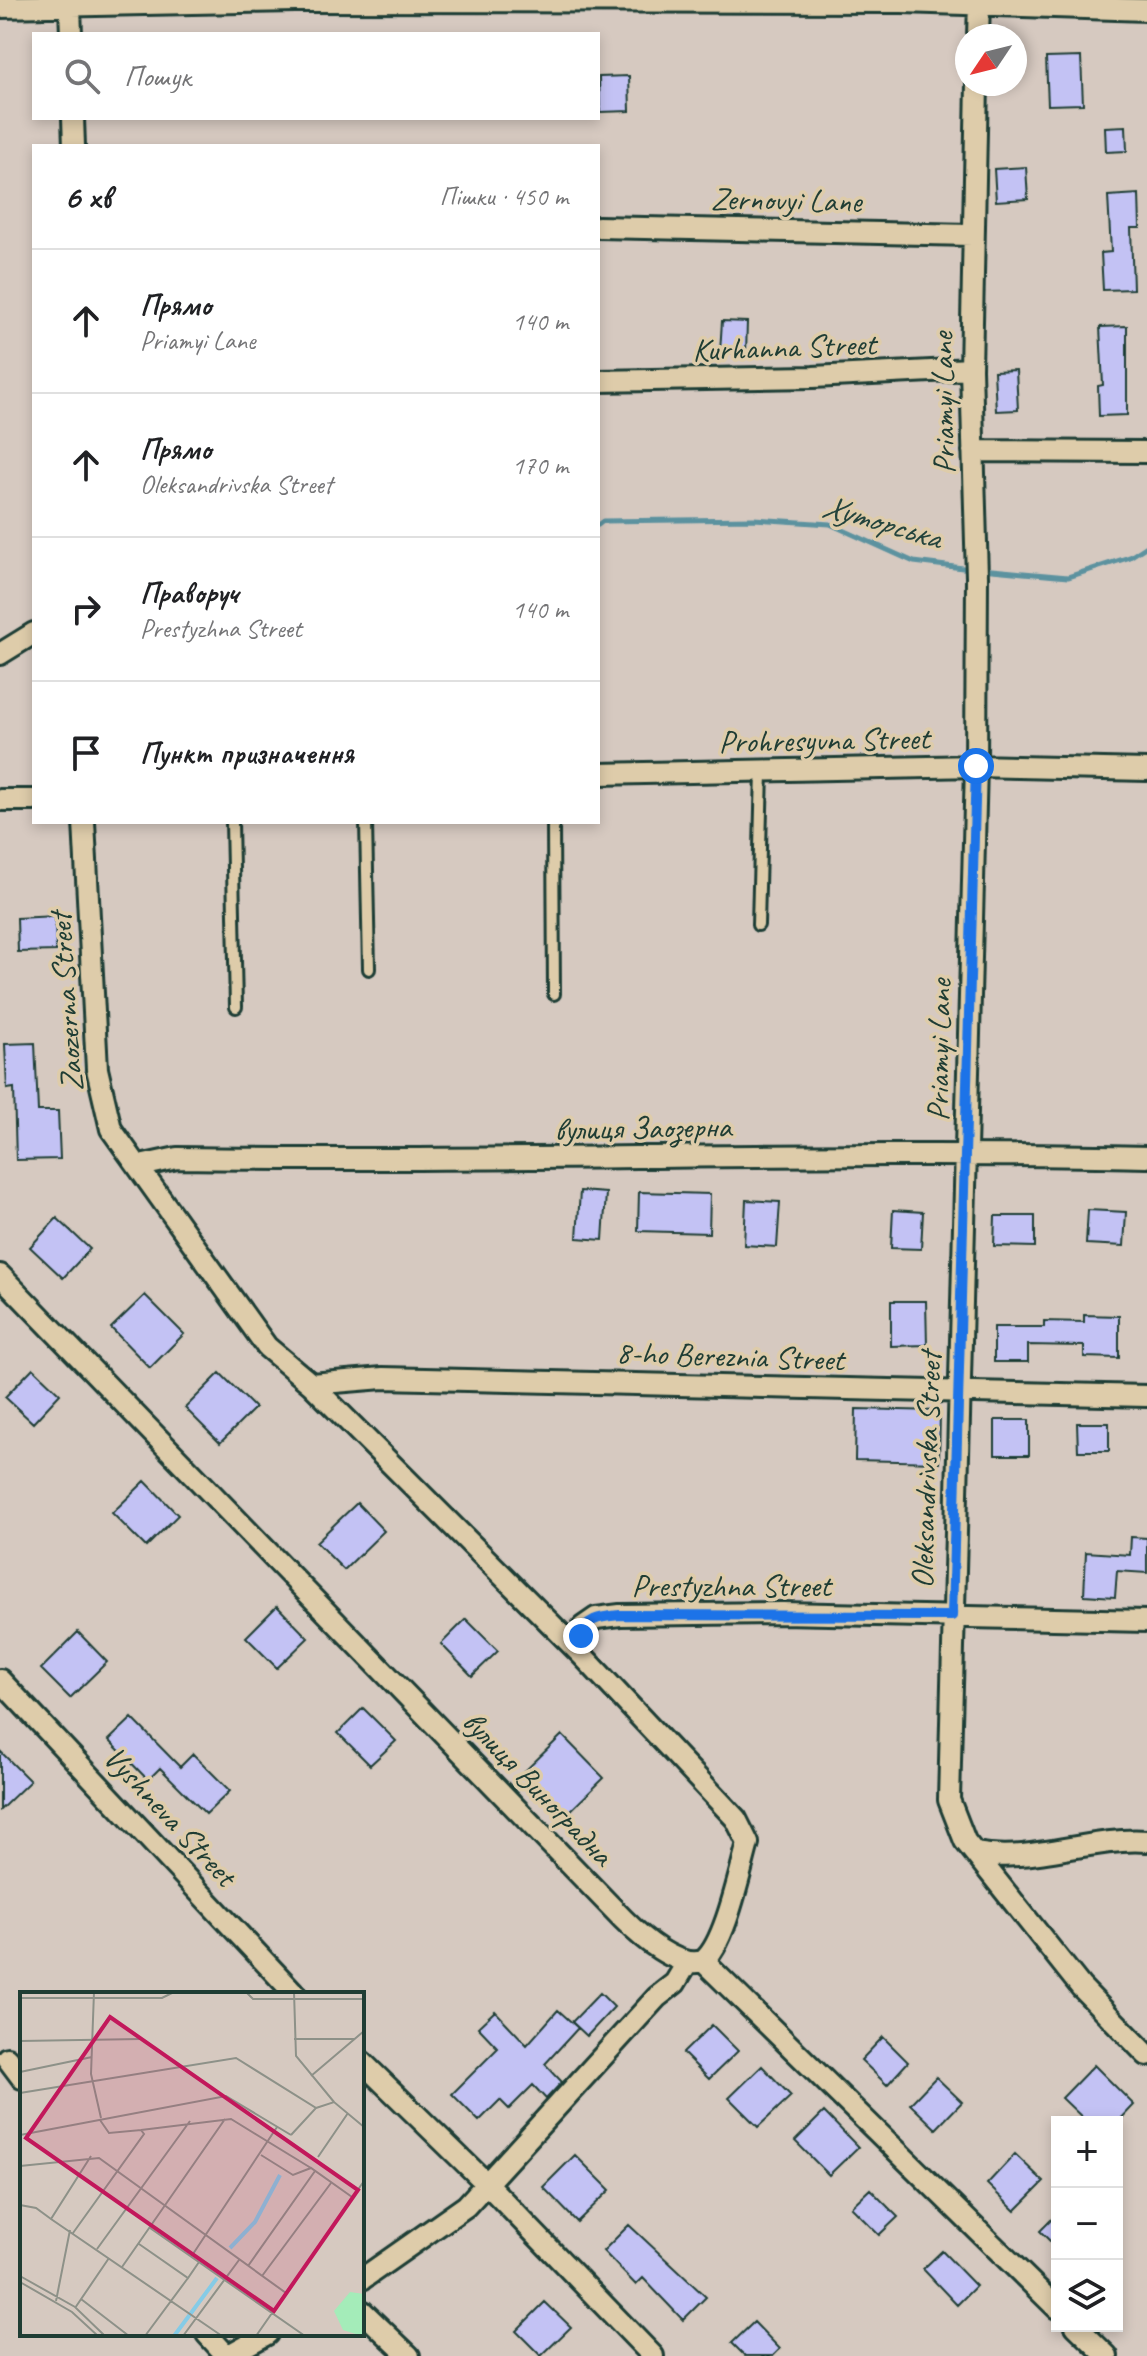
<!DOCTYPE html>
<html lang="uk">
<meta charset="utf-8">
<style>
:root{--surface:#fff;--page:#f6f6f6;--text:#202124;--muted:#757577;--line:#e0e0e0}
body{margin:0;font-family:Caveat,sans-serif;background:var(--page);color:var(--text)}
.controls{position:absolute;right:24px;bottom:24px;display:grid;overflow:hidden;border-radius:0px;box-shadow:0 4px 12px #0003}
.controls button{width:72px;height:72px;display:grid;place-items:center;padding:0;border:0;border-bottom:2px solid var(--line);background:var(--surface);color:var(--text);font:40px sans-serif}
.compass{position:absolute;left:955px;top:24px;width:72px;height:72px;border-radius:50%;background:var(--surface);box-shadow:0 4px 12px #0003;rotate:235deg}
.stop{position:absolute;width:24px;height:24px;margin:-18px;border:6px solid #1a73e8;border-radius:50%;background:#fff}
.stop.end{background:#1a73e8;border-color:#fff;box-shadow:0 2px 8px #0008}
.list{margin:0;padding:0;list-style:none}
h2{display:flex;justify-content:space-between;align-items:center;height:104px;margin:0;padding:0 32px;font-size:34px}
h2 small{font-size:26px;font-weight:400;color:var(--muted)}
.list li{display:grid;grid-template-columns:52px 1fr auto;gap:24px;align-items:center;box-sizing:border-box;height:144px;padding:0 32px;border-top:2px solid var(--line)}
.list b{display:block;font-size:30px;white-space:nowrap}
.list p{margin:0;font-size:26px;white-space:nowrap;color:var(--muted)}
.list em{font-size:26px;font-style:normal;color:var(--muted)}
.icon{flex:none;width:44px;height:44px;fill:none;stroke:currentColor;stroke-width:2;stroke-linecap:round;stroke-linejoin:round}
.map{position:relative;flex:none;width:1147px;height:2356px;overflow:hidden}
.search{position:absolute;background:var(--surface);box-shadow:0 4px 12px #0003;left:32px;top:32px;width:568px;height:88px;display:flex;align-items:center;gap:20px;box-sizing:border-box;padding:0 28px;border-radius:0px;color:var(--muted);font-size:30px}
.panel{position:absolute;background:var(--surface);box-shadow:0 4px 12px #0003;left:32px;top:144px;width:568px;height:680px;border-radius:0px}
.map>svg:first-child{display:block}
.lines{fill:none;stroke-linecap:round;stroke-linejoin:round}
.stream{stroke:#5c929f;stroke-width:5}
.building{fill:#c3c2f4;stroke:#1f3d34;stroke-width:2}
.lane-casing{stroke:#1f3d34;stroke-width:16}
.street-casing{stroke:#1f3d34;stroke-width:26}
.lane{stroke:#deccaa;stroke-width:10}
.street{stroke:#deccaa;stroke-width:20}
.route{stroke:#1a73e8;stroke-width:10}
.labels{text-anchor:middle;dominant-baseline:central;stroke-width:7;stroke-linejoin:round;paint-order:stroke}
.street-label{font-size:32px;fill:#1f3d34;stroke:#deccaa}
.water-label{font-size:34px;font-style:italic;fill:#24443d;stroke:#deccaa}
.inset-river{fill:none;stroke:#85cbe6;stroke-width:4}
.inset-road{fill:none;stroke:#8d9188;stroke-width:2}
.view{fill:#c2185b;fill-opacity:0.15;stroke:#c2185b;stroke-width:4}
.inset-edge{fill:none;stroke:#1f3d34;stroke-width:4}
</style>
<div class="map">
<svg width="1147" height="2356" viewBox="0 0 1147 2356">
<rect width="100%" height="100%" fill="#d6c9c0"/>
<filter id="ink" filterUnits="userSpaceOnUse"><feTurbulence type="fractalNoise" baseFrequency=".0125" numOctaves="2"/><feDisplacementMap in="SourceGraphic" scale="16" xChannelSelector="R" yChannelSelector="G"/><feConvolveMatrix kernelMatrix="1 2 1 2 8 2 1 2 1" color-interpolation-filters="sRGB"/></filter>
<g filter="url(#ink)">
<g class="lines">
<!-- stream -->
<path class="stream" d="M598,525l5,-4 151,-2 76,5 84,38 57,7
M981,569l87,8 62,-20 17,-11"/>
</g>
<!-- building -->
<path class="building" d="M1081,57l2,47 -35,1 -2,-47z
M629,76l1,35 -30,1 -1,-35z
M1126,126l1,25 -21,1 -1,-25z
M1026,167l2,32 -32,2 -2,-32z
M1139,194l1,34h-9l2,61 -30,1 -2,-37 10,-1 -3,-56z
M722,321l25,1 -1,31 -26,-1z
M1127,326v89l-28,1 -1,-30 5,-1 -3,-58z
M1016,370l2,40 -22,1 -2,-40z
M55,916l1,35 -38,1 -1,-34z
M35,1043l3,68h20l2,48 -44,1 -2,-72 -7,1 -2,-45z
M580,1191l26,2 -3,47 -26,-2z
M639,1192l71,2 -1,39 -71,-2z
M746,1200l34,2 -3,45 -33,-2z
M893,1210l30,2 -2,37 -30,-1z
M1088,1210l38,2 -2,34 -38,-2z
M995,1216h40v31l-41,-1z
M57,1218l33,31 -27,29 -33,-31z
M145,1295l39,39 -34,34 -39,-40z
M891,1301h35l1,44 -36,1z
M1084,1315l35,1v42l-35,-1v-11l-56,-1v17h-34v-35h50v-6l40,1z
M33,1368l27,26 -27,29 -28,-26z
M220,1373l35,35 -35,35 -35,-35z
M856,1409l84,2 -1,51 -84,-2z
M995,1420h34v35h-34z
M1077,1423h32v28h-31z
M145,1481l33,34 -32,32 -34,-34z
M357,1503l27,28 -40,39 -28,-28z
M1131,1537l16,1v35l-30,-2 -2,26 -31,-2 2,-43 44,3z
M277,1606l31,32 -31,30 -31,-31z
M466,1619l32,32 -26,25 -31,-32z
M78,1632l29,30 -37,36 -29,-29z
M363,1708l33,33 -26,24 -32,-32z
M132,1718l48,49 13,-13 37,37 -24,23 -46,-46 -12,12 -39,-40z
M562,1735l42,43 -38,37 -42,-43z
M0,1751l30,30 -30,29z
M600,1993l14,14 -27,29 -15,-14z
M558,2010l20,18 -33,36 17,18 -16,17 -13,-14 -24,24 -9,-9 -21,21 -27,-27 46,-46 -20,-21 17,-16 32,34z
M712,2025l26,26 -29,28 -26,-26z
M883,2037l25,25 -21,23 -26,-25z
M1094,2065l40,40 -16,17h-31l-25,-24z
M762,2066l29,30 -33,31 -29,-29z
M936,2077l26,25 -26,27 -26,-25z
M824,2112l34,35 -29,28 -34,-34z
M1015,2154l29,28 -29,29 -28,-27z
M575,2155l35,35 -33,32 -34,-35z
M870,2189l28,28 -19,18 -28,-28z
M1057,2214v34l-17,-17z
M629,2225l77,72 -23,23 -40,-42 -7,7 -33,-34z
M942,2251l34,35 -19,19 -34,-36z
M545,2302l26,25 -30,29 -25,-25z
M754,2322l26,27 -7,7h-28l-13,-13z"/>
<g class="lines">
<defs>
<path id="lane" d="M232,822l4,185
M366,822l3,147
M553,822l1,172
M758,925l4,-154"/>
<path id="street" d="M0,7l295,-6 607,1 245,8
M70,8l1,26
M978,36l1,-33
M977,84l-6,285 6,208 -1,189 -27,1034 16,41 116,146 66,68
M73,118l1,28
M598,227l374,8
M598,381l215,-4 158,-8
M973,451l174,1
M0,654l34,-21
M598,774l378,-8 171,4
M0,800h34
M84,822l13,247 14,60 156,218 44,37 271,271
M140,1166l37,-8c323,5 647,-8 970,-1
M0,1275l623,644c17,17 54,50 80,42
M311,1384l72,-6 764,18
M0,1680l295,314
M975,1853c58,11 114,-16 172,-12
M703,1961c22,-16 37,-90 45,-118l-12,-24 -154,-164 1,-28 13,-9 24,-3 162,-2 365,8
M703,1961l354,347
M7,2058l15,20
M362,2062l125,122 166,172
M362,2279l104,-73 191,-209 18,-14 12,-20
M362,2311l47,45
M1076,2326l31,30
M207,2334l20,22
M227,2356l40,-22"/>
</defs>
<!-- lane casing -->
<use href="#lane" class="lane-casing"/>
<!-- street casing -->
<use href="#street" class="street-casing"/>
<!-- lane -->
<use href="#lane" class="lane"/>
<!-- street -->
<use href="#street" class="street"/>
</g>
</g>
<g class="lines" filter="url(#ink)">
<!-- route -->
<path class="route" d="M581,1636c5,-19 22,-19 39,-21l332,1 24,-850"/>
</g>
<g class="labels">
<!-- street labels -->
<g class="street-label">
<text transform="translate(786 200) rotate(1)">Zernovyi Lane</text>
<text transform="translate(784 347) rotate(-2)">Kurhanna Street</text>
<text transform="translate(943 403) rotate(-91)">Priamyi Lane</text>
<text transform="translate(824 740) rotate(-1)">Prohresyvna Street</text>
<text transform="translate(66 1002) rotate(-94)">Zaozerna Street</text>
<text transform="translate(939 1050) rotate(-89)">Priamyi Lane</text>
<text transform="translate(643 1128) rotate(-1)">вулиця Заозерна</text>
<text transform="translate(730 1356) rotate(2)">8-ho Bereznia Street</text>
<text transform="translate(926 1470) rotate(-88)">Oleksandrivska Street</text>
<text x="731" y="1585">Prestyzhna Street</text>
<text transform="translate(538 1788) rotate(46)">вулиця Виноградна</text>
<text transform="translate(170 1816) rotate(47)">Vyshneva Street</text>
</g>
<!-- water labels -->
<g class="water-label">
<text transform="translate(882 521) rotate(16)">Хуторська</text>
</g>
</g>
<!-- overview -->
<g transform="translate(20 1992)">
<rect width="344" height="344" fill="#d6c9c0"/>
<path d="M330,300l14,2 -2,42 -19,-6 -9,-19z" fill="#a4ecb9"/>
<path class="inset-river" d="M210,256l25,-26 25,-47M154,344l43,-58"/>
<path class="inset-road" d="M74,0l-3,82 10,44M226,0l7,7h111M274,0l2,64 38,46M0,6h142l12,-6M274,47h60M0,49l121,-2M0,80l72,-15M291,84l53,-45M0,101l216,-35 80,50 -25,27M296,116l18,-6 30,25M121,138l90,-11 80,49M0,143l206,-39 65,39M241,163l32,20 18,-7 41,29M71,164l-40,63 171,117M298,165l30,-44M0,174l79,-8 187,135M0,213l16,3 15,11M130,236l155,108M53,241l71,-99 -3,-4 -32,3 -9,-13M119,252l49,34 11,-16M77,257l93,-128M171,265l86,-130M228,274l67,-95M102,275l103,-148M0,284l55,31 30,29M242,284l69,-93M0,290l52,30 26,24M61,307l48,37M36,309l14,-71M55,316l34,-50M125,344l43,-58M163,344l56,-76M236,344l108,-155"/>
<path class="view" d="M90,25l248,173 -84,121 -248,-173z"/>
<rect width="344" height="344" class="inset-edge"/>
</g>
</svg>
<div class="controls">
<button>+</button>
<button>−</button>
<button><svg class="icon" aria-label="layers" viewBox="0 0 24 24"><path d="M12 4l9 5-9 5-9-5zM3 14l9 5 9-5"/></svg></button>
</div>
<svg class="compass" viewBox="-18 -18 36 36"><path d="M0-13l5 13h-10z" fill="#e53935"/><path d="M0 13l5-13h-10z" fill="#757577"/></svg>
<div class="stop" style="left:976px;top:766px"></div>
<div class="stop end" style="left:581px;top:1636px"></div>
<div class="search"><svg class="icon" aria-label="search" viewBox="0 0 24 24"><circle cx="10" cy="10" r="6"/><path d="M15 15l6 6"/></svg>Пошук</div>
<section class="panel">
<h2>6 хв<small>Пішки · 450 m</small></h2>
<ul class="list">
<li><svg class="icon" aria-label="ahead" viewBox="0 0 24 24"><path d="M12 20V5M6 11l6-6 6 6"/></svg><div><b>Прямо</b><p>Priamyi Lane</p></div><em>140 m</em></li>
<li><svg class="icon" aria-label="ahead" viewBox="0 0 24 24"><path d="M12 20V5M6 11l6-6 6 6"/></svg><div><b>Прямо</b><p>Oleksandrivska Street</p></div><em>170 m</em></li>
<li><svg class="icon" aria-label="right" viewBox="0 0 24 24"><path d="M7 20v-9h11M14 6l5 5-5 5"/></svg><div><b>Праворуч</b><p>Prestyzhna Street</p></div><em>140 m</em></li>
<li><svg class="icon" aria-label="arrive" viewBox="0 0 24 24"><path d="M6 21V4h12l-3 4 3 4H6"/></svg><div><b>Пункт призначення</b></div></li>
</ul>
</section>
</div>
